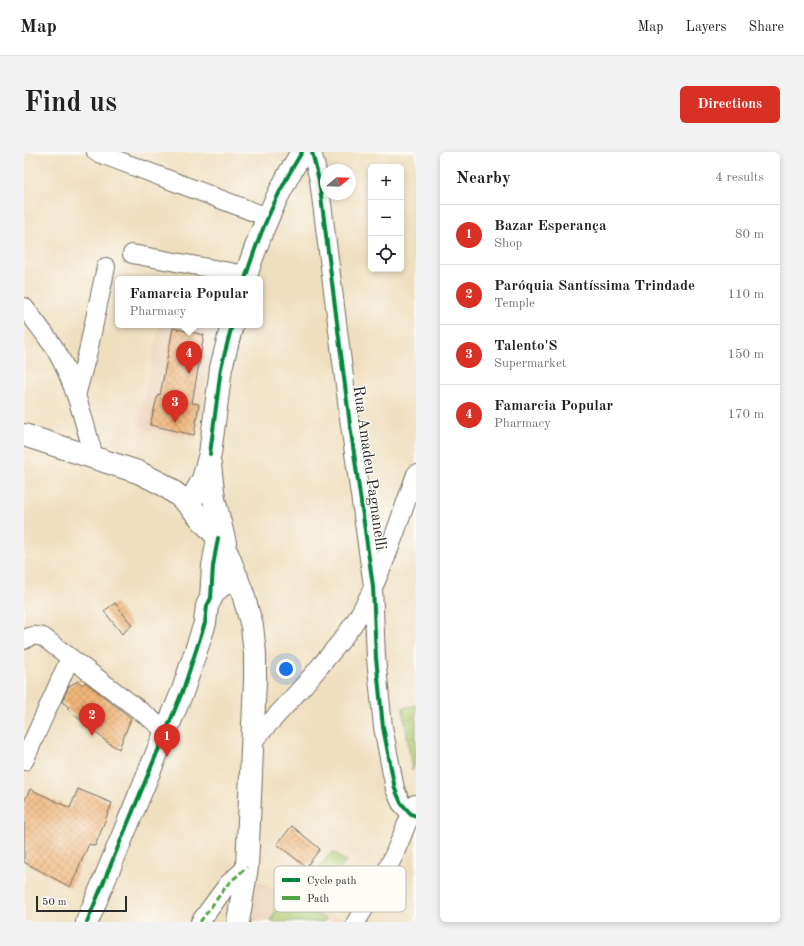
<!DOCTYPE html>
<meta charset="utf-8">
<style>
:root{--surface:#fff;--page:#f2f2f2;--text:#202124;--muted:#757577;--line:#e0e0e0;--accent:#d93025}
body{margin:0;font-family:"Old Standard TT",serif;background:var(--page);color:var(--text)}
.controls{position:absolute;right:12px;top:12px;display:grid;overflow:hidden;border-radius:6px;box-shadow:0 2px 6px #0003}
.controls button{width:36px;height:36px;display:grid;place-items:center;padding:0;border:0;border-bottom:1px solid var(--line);background:var(--surface);color:var(--text);font:20px sans-serif}
.compass{position:absolute;left:296px;top:12px;width:36px;height:36px;border-radius:50%;background:var(--surface);box-shadow:0 2px 6px #0003;rotate:71deg}
.scale{position:absolute;left:12px;bottom:10px;width:91px;box-sizing:border-box;padding-left:4px;border:2px solid #2b2b2b;border-top:0;font-size:11px;line-height:14px;white-space:nowrap;color:#2b2b2b;-webkit-text-stroke:3px #fdfcf7;paint-order:stroke}
.you{position:absolute;left:262px;top:517px;width:14px;height:14px;margin:-10px;border:3px solid #fff;border-radius:50%;background:#1a73e8;box-shadow:0 0 0 6px #1a73e833}
.badge{display:grid;place-items:center;width:26px;height:26px;border-radius:50%;background:var(--accent);color:#fff;font-size:13px;font-weight:700}
.pin{position:absolute;translate:-50% -33px;filter:drop-shadow(0 1px 2px #0008)}
.pin::after{content:'';position:absolute;top:21px;width:14px;height:12px;background:inherit;clip-path:polygon(0 0,100% 0,50% 100%)}
.popup{position:absolute;left:91px;top:124px;width:148px;height:52px;box-sizing:border-box;display:grid;place-content:center;border-radius:6px;background:var(--surface);filter:drop-shadow(0 1px 3px #0005);font-size:13px;white-space:nowrap;color:var(--muted)}
.popup b{font-size:15px;color:var(--text)}
.popup::after{content:'';position:absolute;left:50%;top:100%;margin-left:-8px;border:8px solid transparent;border-top-color:var(--surface)}
.list{margin:0;padding:0;list-style:none}
h2{display:flex;justify-content:space-between;align-items:center;height:52px;margin:0;padding:0 16px;font-size:17px}
h2 small{font-size:13px;font-weight:400;color:var(--muted)}
.list li{display:grid;grid-template-columns:26px 1fr auto;gap:12px;align-items:center;box-sizing:border-box;height:60px;padding:0 16px;border-top:1px solid var(--line)}
.list b{display:block;font-size:15px;white-space:nowrap}
.list p{margin:0;font-size:13px;white-space:nowrap;color:var(--muted)}
.list em{font-size:13px;font-style:normal;color:var(--muted)}
.icon{flex:none;width:22px;height:22px;fill:none;stroke:currentColor;stroke-width:2;stroke-linecap:round;stroke-linejoin:round}
.map{position:relative;flex:none;width:392px;height:770px;overflow:hidden;border-radius:6px}
header{display:flex;align-items:center;gap:24px;box-sizing:border-box;height:56px;padding:0 20px;background:var(--surface);border-bottom:1px solid var(--line)}
header strong{font-size:19px}
nav{display:flex;gap:22px;margin-inline-start:auto;font-size:14px}
.intro{display:flex;align-items:center;justify-content:space-between;box-sizing:border-box;height:96px;padding:0 24px}
h1{margin:0;font-size:28px}
.button{padding:10px 18px;border-radius:6px;background:var(--accent);color:#fff;font-size:14px;font-weight:700}
main{display:flex;gap:24px;padding:0 24px}
aside{flex:1;background:var(--surface);border-radius:6px;box-shadow:0 2px 6px #0003}
.map>svg:first-child{display:block}
.built{fill:#ebd3b8}
.park{fill:url(#park-tufts);stroke:#6c7c4f}
.garden{fill:#adcc73;stroke:#6c7c4f}
.building{fill:url(#building-cross-hatch)}
.lines{fill:none;stroke-linecap:round;stroke-linejoin:round}
.minor-casing{stroke:#706a5f;stroke-width:20}
.major-casing{stroke:#706a5f;stroke-width:24}
.minor{stroke:#fff;stroke-width:18}
.major{stroke:#fff;stroke-width:22}
.quiet{stroke:#51a443;stroke-width:3;stroke-dasharray:6 3;stroke-linecap:butt}
.cycleway-casing{stroke:#fdfcf7;stroke-width:6}
.cycleway{stroke:#00873e;stroke-width:4}
.labels{text-anchor:middle;dominant-baseline:central;stroke-width:3;stroke-linejoin:round;paint-order:stroke}
.street-label{font-size:16px;fill:#2b2b2b;stroke:#fdfcf7}
.key{fill:#fdfcf7;stroke:#bebdba;stroke-width:1}
.key-label{font-size:11px;fill:#2b2b2b}
</style>
<header>
<strong>Map</strong>
<nav><a>Map</a><a>Layers</a><a>Share</a></nav>
</header>
<div class="intro"><h1>Find us</h1><a class="button">Directions</a></div>
<main>
<div class="map">
<svg width="392" height="770" viewBox="0 0 392 770">
<defs>
<pattern id="park-tufts" width="24" height="20" patternUnits="userSpaceOnUse"><rect width="24" height="20" fill="#adcc73"/><path d="M3 7l-1-3M5 7V3M7 7l1-3M15 17l-1-3M17 17v-4M19 17l1-3" fill="none" stroke="#95af64"/></pattern>
<pattern id="building-cross-hatch" width="8" height="8" patternUnits="userSpaceOnUse"><rect width="8" height="8" fill="#f1b67a"/><path d="M0 0l8 8M0 8l8-8" fill="none" stroke="#c39464"/></pattern>
</defs>
<rect width="100%" height="100%" fill="#fdfcf7"/>
<filter id="ink" filterUnits="userSpaceOnUse"><feTurbulence type="fractalNoise" baseFrequency=".025" numOctaves="2"/><feDisplacementMap in="SourceGraphic" scale="8" xChannelSelector="R" yChannelSelector="G"/><feConvolveMatrix kernelMatrix="1 2 1 2 8 2 1 2 1" color-interpolation-filters="sRGB"/></filter>
<filter id="wash" filterUnits="userSpaceOnUse"><feTurbulence type="fractalNoise" baseFrequency=".012" numOctaves="4" result="noise"/><feDisplacementMap in="SourceGraphic" scale="16" xChannelSelector="R" yChannelSelector="G"/><feGaussianBlur stdDeviation="0.9" result="paint"/><feColorMatrix in="noise" values="0 0 0 0 0 0 0 0 0 0 0 0 0 0 0 0 0 1.4 0 .05"/><feComposite in="paint" operator="in"/></filter>
<g filter="url(#wash)">
<rect width="100%" height="100%" fill="#efdfbf"/>
<!-- built -->
<path class="built" d="M135,173h22l33,7 -17,108 -59,-13z
M233,728l85,39 -2,3h-89z"/>
<!-- park -->
<path class="park" d="M392,553v56l-4,10 -9,-63z"/>
<!-- garden -->
<path class="garden" d="M309,699l13,11 -16,19 -13,-12z
M257,746l45,21 -2,3h-51l-2,-1z"/>
<g id="blocks">
<!-- building -->
<path class="building" d="M149,176l31,7 -12,68 7,1 -5,31 -44,-10 8,-31 2,1z
M91,451l17,22 -10,9 -18,-23z
M54,529l4,4 3,-3 46,36 -12,31 -12,-7 -40,-33 2,-2 -7,-5 7,-16z
M6,637l40,19 8,-19 34,14 -17,43 -6,-2 -12,27h1l-8,16 -46,-25v-60z
M268,674l28,23 -14,18 -29,-23z"/>
</g>
</g>
<g filter="url(#ink)">
<use href="#blocks" fill-opacity="0" stroke="#706a5f" stroke-width="1"/>
<g class="lines">
<defs>
<path id="minor" d="M72,0l171,65
M288,0l7,28 31,245 23,161 3,72 7,69 12,62 6,14 10,11 5,2
M108,102l114,21
M0,155c11,14 23,29 33,45 18,32 27,69 37,105
M52,244l12,-45 18,-84
M0,488c7,-5 11,-5 19,-3l108,82 14,12
M228,590c23,-25 47,-50 69,-77 12,-14 25,-29 35,-45 27,-45 42,-97 60,-146
M0,609l46,-103
M176,770l28,-38 19,-17
M332,770l27,-44 11,-23 21,-51"/>
<path id="major" d="M221,127c14,-45 32,-87 57,-127
M0,283l114,37 26,13 15,11 10,9 29,33 10,17 15,39 9,32 3,28v26l-8,187 -9,55
M186,313l4,34 11,44
M165,353l14,-26 7,-25 11,-86 11,-43
M187,446l2,-32 5,-28
M63,770l96,-232 22,-67 2,-17 4,-8 4,-7 6,-5 16,-9"/>
</defs>
<!-- minor casing -->
<use href="#minor" class="minor-casing"/>
<!-- major casing -->
<use href="#major" class="major-casing"/>
<!-- minor -->
<use href="#minor" class="minor"/>
<!-- major -->
<use href="#major" class="major"/>
<!-- quiet -->
<path class="quiet" d="M176,770l28,-38 19,-17"/>
<defs>
<path id="cycleway" d="M288,0l7,28 31,245 23,161 3,72 7,69 12,62 6,14 10,11 5,2
M221,127c14,-45 32,-87 57,-127
M186,302l11,-86 11,-43
M63,770l96,-232 22,-67 2,-17 4,-8 2,-32 5,-28"/>
</defs>
<!-- cycleway casing -->
<use href="#cycleway" class="cycleway-casing"/>
<!-- cycleway -->
<use href="#cycleway" class="cycleway"/>
</g>
</g>
<g class="labels">
<!-- street labels -->
<g class="street-label">
<text transform="translate(345 316) rotate(82)">Rua Amadeu Pagnanelli</text>
</g>
</g>
<!-- legend -->
<rect x="250" y="714" width="132" height="46" rx="6" class="key"/>
<rect x="258" y="726" width="18" height="4" fill="#00873e"/>
<rect x="258" y="744" width="18" height="4" fill="#51a443"/>
<g class="key-label">
<text x="283" y="732">Cycle path</text>
<text x="283" y="750">Path</text>
</g>
</svg>
<div class="controls">
<button>+</button>
<button>−</button>
<button><svg class="icon" aria-label="locate" viewBox="0 0 24 24"><circle cx="12" cy="12" r="6"/><path d="M12 2v4M12 18v4M2 12h4M18 12h4"/></svg></button>
</div>
<svg class="compass" viewBox="-18 -18 36 36"><path d="M0-13l5 13h-10z" fill="#e53935"/><path d="M0 13l5-13h-10z" fill="#757577"/></svg>
<div class="scale">50 m</div>
<div class="you"></div>
<div class="pin badge" style="left:143px;top:605px">1</div>
<div class="pin badge" style="left:68px;top:584px">2</div>
<div class="pin badge" style="left:151px;top:271px">3</div>
<div class="pin badge" style="left:165px;top:222px">4</div>
<div class="popup"><b>Famarcia Popular</b>Pharmacy</div>
</div>
<aside>
<h2>Nearby<small>4 results</small></h2>
<ul class="list">
<li><span class="badge">1</span><div><b>Bazar Esperança</b><p>Shop</p></div><em>80 m</em></li>
<li><span class="badge">2</span><div><b>Paróquia Santíssima Trindade</b><p>Temple</p></div><em>110 m</em></li>
<li><span class="badge">3</span><div><b>Talento'S</b><p>Supermarket</p></div><em>150 m</em></li>
<li><span class="badge">4</span><div><b>Famarcia Popular</b><p>Pharmacy</p></div><em>170 m</em></li>
</ul>
</aside>
</main>
